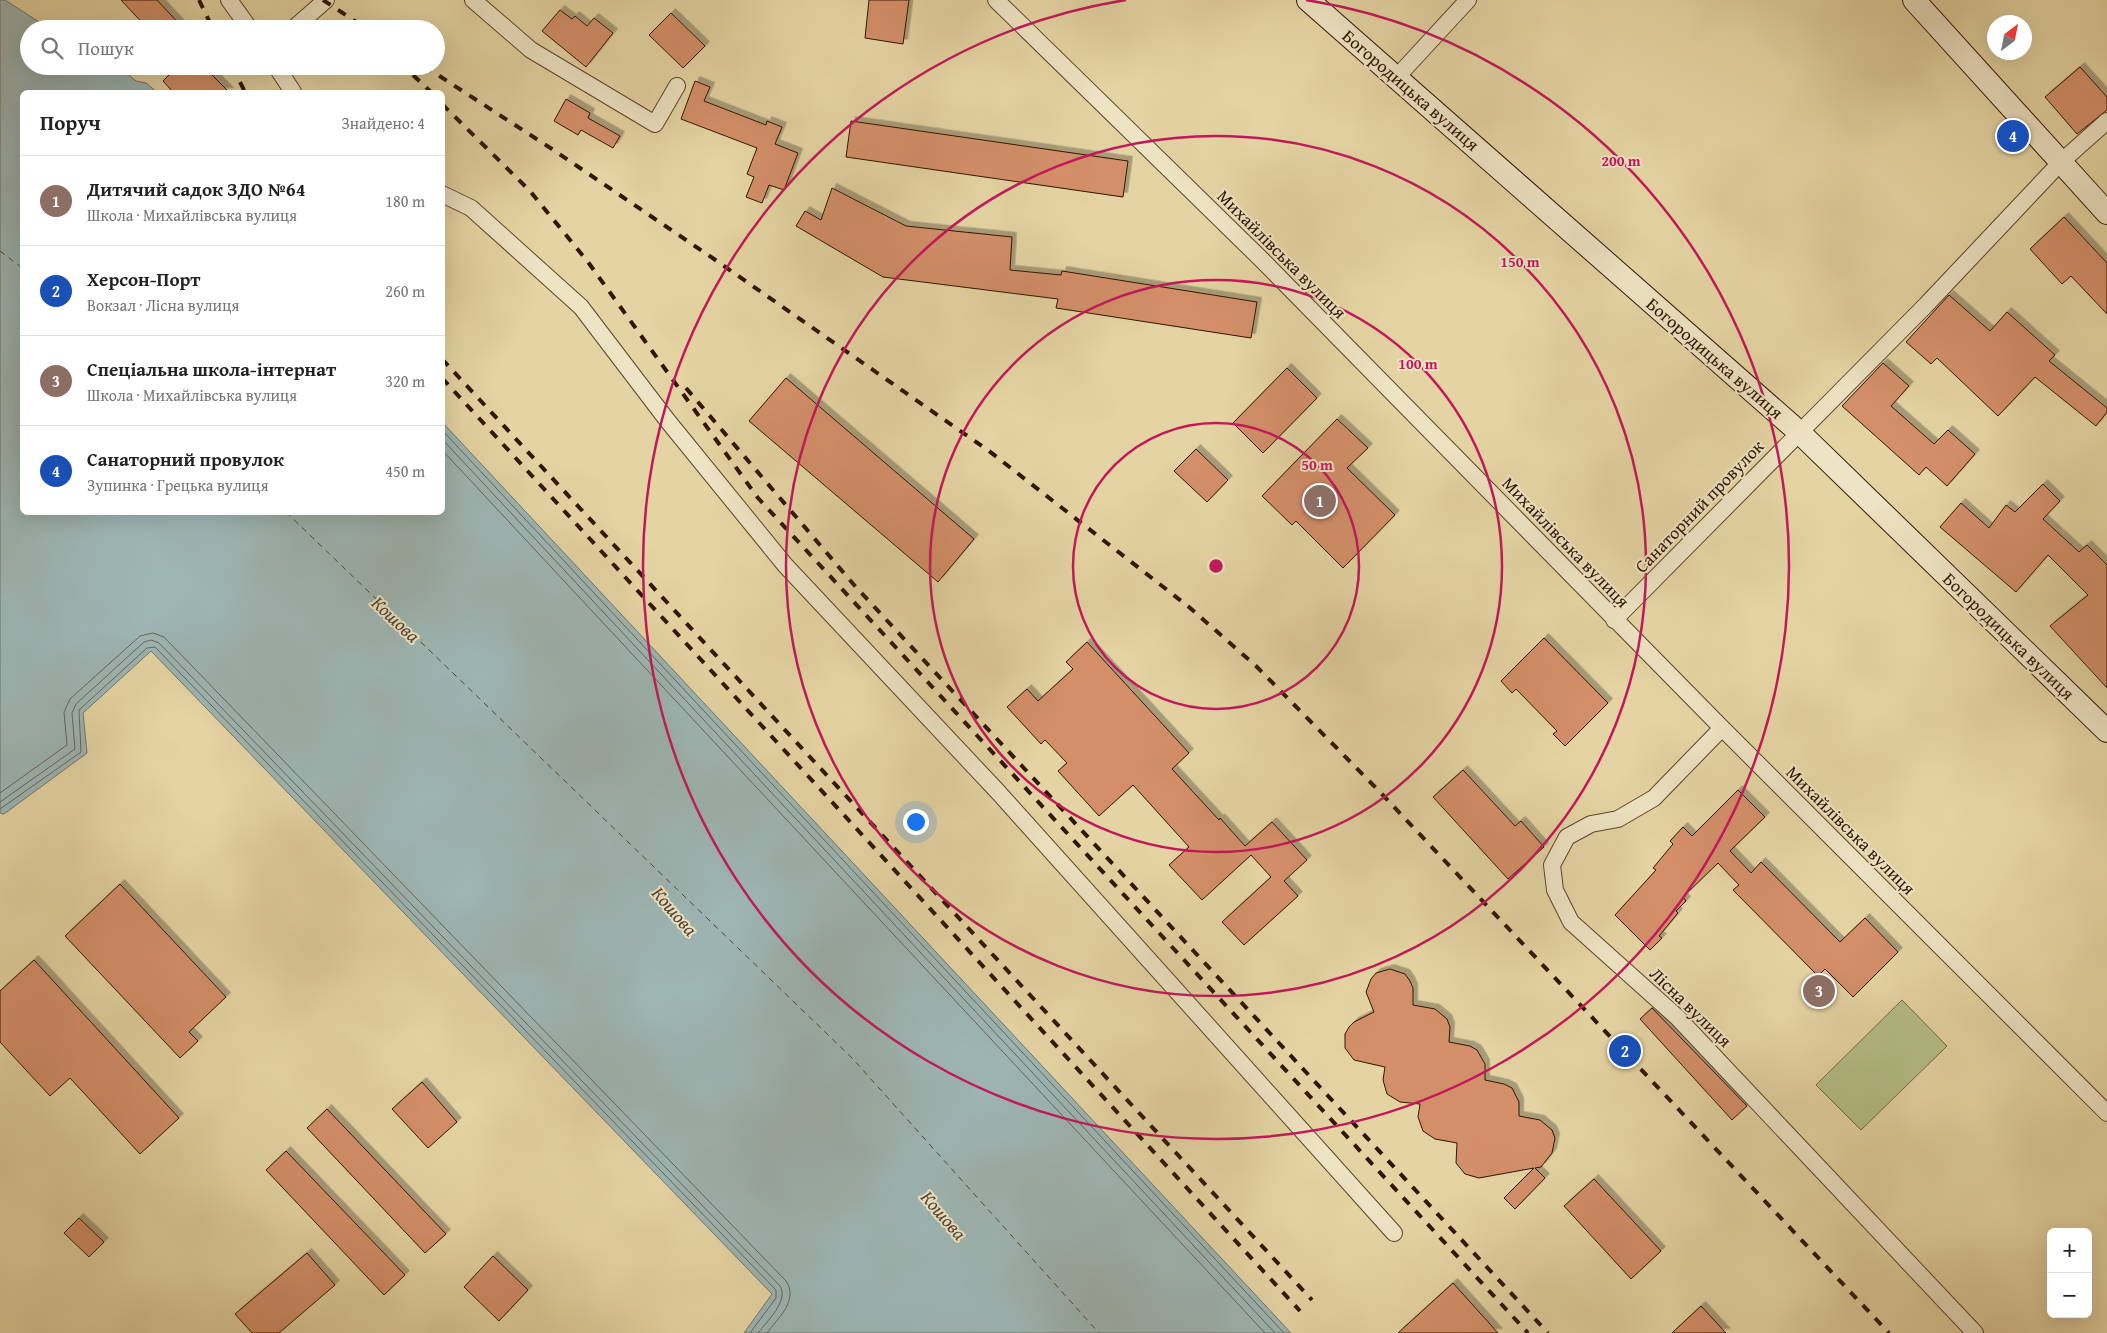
<!DOCTYPE html>
<html lang="uk">
<meta charset="utf-8">
<style>
:root{--surface:#fff;--page:#f6f6f6;--text:#222;--muted:#767676;--line:#e0e0e0;--accent:#1a73e8}
body{margin:0;font-family:"Gentium Book Plus",serif;background:var(--page);color:var(--text)}
.controls{position:absolute;right:15px;bottom:15px;display:grid;overflow:hidden;border-radius:8px;box-shadow:0 5px 20px #0002}
.controls button{width:45px;height:45px;display:grid;place-items:center;padding:0;border:0;border-bottom:1px solid var(--line);background:var(--surface);color:var(--text);font:25px sans-serif}
.compass{position:absolute;left:1987px;top:15px;width:45px;height:45px;border-radius:50%;background:var(--surface);box-shadow:0 5px 20px #0002;rotate:32deg}
.you{position:absolute;left:915px;top:821px;width:18px;height:18px;margin:-12px;border:4px solid #fff;border-radius:50%;background:#1a73e8;box-shadow:0 0 0 8px #1a73e833}
.badge{display:grid;place-items:center;width:32px;height:32px;border-radius:50%;background:var(--accent);color:#fff;font-size:16px;font-weight:700}
.pin{position:absolute;translate:-50% -50%;border:2px solid #fff;box-shadow:0 1px 5px #0006}
.list{margin:0;padding:0;list-style:none}
h2{display:flex;justify-content:space-between;align-items:center;height:65px;margin:0;padding:0 20px;font-size:21px}
h2 small{font-size:16px;font-weight:400;color:var(--muted)}
.list li{display:grid;grid-template-columns:32px 1fr auto;gap:15px;align-items:center;box-sizing:border-box;height:90px;padding:0 20px;border-top:1px solid var(--line)}
.list b{display:block;font-size:19px;white-space:nowrap}
.list p{margin:0;font-size:16px;white-space:nowrap;color:var(--muted)}
.list em{font-size:16px;font-style:normal;color:var(--muted)}
.icon{flex:none;width:28px;height:28px;fill:none;stroke:currentColor;stroke-width:2;stroke-linecap:round;stroke-linejoin:round}
.map{position:relative;flex:none;width:2107px;height:1333px;overflow:hidden}
.search{position:absolute;background:var(--surface);box-shadow:0 5px 20px #0002;left:20px;top:20px;width:425px;height:55px;display:flex;align-items:center;gap:12px;box-sizing:border-box;padding:0 18px;border-radius:28px;color:var(--muted);font-size:19px}
.panel{position:absolute;background:var(--surface);box-shadow:0 5px 20px #0002;left:20px;top:90px;width:425px;height:425px;border-radius:8px}
.map>svg:first-child{display:block}
.green{fill:#b4bd86;stroke:#726943}
.water{fill:#9db5b3;stroke:#71756b}
.lines{fill:none;stroke-linecap:round;stroke-linejoin:round}
.shore{stroke:#66655a;stroke-width:1}
.ferry{stroke:#504536;stroke-width:1;stroke-dasharray:6 5;stroke-linecap:butt}
.building{fill:#d38f6a;stroke:#2f1500;filter:url(#shadow)}
.street-casing{stroke:#5c4529;stroke-width:18}
.secondary-casing{stroke:#2f1500;stroke-width:24}
.street{stroke:#eee3c3;stroke-width:16}
.secondary{stroke:#eee3c3;stroke-width:22}
.rail{stroke:#2f1500;stroke-width:4;stroke-dasharray:9 9;stroke-linecap:butt}
.ring{fill:none;stroke:#c2185b;stroke-width:2.5}
.labels{text-anchor:middle;dominant-baseline:central;stroke-width:4;stroke-linejoin:round;paint-order:stroke}
.street-label{font-size:18px;fill:#2f1500;stroke:#eee3c3}
.water-label{font-size:19px;font-style:italic;fill:#504536;stroke:#eee3c3}
.centre{fill:#c2185b;stroke:#eee3c3;stroke-width:2.5}
.ring-label{font-size:15px;text-anchor:middle;font-weight:bold;fill:#c2185b;stroke:#eee3c3;stroke-width:4;stroke-linejoin:round;paint-order:stroke}
</style>
<div class="map">
<svg width="2107" height="1333" viewBox="0 0 2107 1333">
<defs>
<filter id="shadow"><feDropShadow dx="4.5" dy="-4.5" stdDeviation="0" flood-color="#0004"/></filter>
</defs>
<rect width="100%" height="100%" fill="#e5d4a3"/>
<filter id="stains"><feTurbulence type="fractalNoise" baseFrequency=".004" numOctaves="4"/><feColorMatrix values="0 0 0 0 .2 0 0 0 0 .09 0 0 0 0 .02 0 0 0 .5 -.17"/></filter>
<radialGradient id="worn" r=".72"><stop offset=".6" stop-color="#630" stop-opacity="0"/><stop offset="1" stop-color="#630" stop-opacity=".3"/></radialGradient>
<!-- green -->
<path class="green" d="M1902,1000l45,46 -86,84 -45,-45z"/>
<!-- water -->
<path class="water" d="M0,0h5l45,29h-21v37h89l18,15 10,2 11,9h-135v420h420l1,-89 848,910h-547l28,-39 -621,-643 -68,62 4,40 -83,61 -4,-1z"/>
<g class="lines">
<!-- shore -->
<path class="shore" d="M442,430l842,903
M442,439l833,894
M442,450l823,883
M0,793l67,-48 -3,-33 6,-13 70,-63 13,-3 11,4 622,644c13,19 -8,37 -19,52
M0,802l75,-53 -3,-36 4,-9 68,-62 7,-2 8,3 621,643c9,15 -13,35 -22,47
M0,809l81,-57 -2,-42 68,-62 8,-1 621,643v8l-26,35"/>
<!-- ferry -->
<path class="ferry" d="M0,251l22,17
M286,512l566,546 247,275"/>
</g>
<!-- building -->
<path class="building" d="M121,0h36l27,29h-36z
M869,0h40l-6,44 -38,-6z
M560,10l12,9 3,-3 12,10 7,-8 19,15 -27,34 -44,-36z
M671,13l34,33 -22,22 -34,-33z
M178,66h25l26,26h-56l-10,-11z
M2080,67l27,30v13l-30,24 -32,-37z
M695,81l15,6 -6,14 62,24 1,-4 15,6 -7,17 23,9 -14,37 -15,-5 -7,18 -16,-6 8,-20 -7,-3 10,-26 -76,-29z
M566,99l24,14 -2,5 32,18 -7,12 -32,-18 -3,5 -24,-14z
M851,121l277,40 -5,36 -277,-40z
M832,188l74,38 106,11 -2,33 51,5 1,-4 195,31 -6,36 -195,-30 2,-9 -175,-22 -87,-51 9,-15 16,9z
M2064,217l43,46v51l-36,-38 -9,8 -32,-35z
M1949,295l41,36 17,-19 48,43 -6,6 58,47v4l-11,14 -61,-49 -37,39 -61,-58 -6,6 -25,-22z
M1883,363l26,23 -18,20 43,38 14,-14 27,24 -28,32 -21,-19 -7,8 -77,-69z
M1287,368l30,30 -54,55 -30,-30z
M786,378l188,161 -36,43 -189,-161z
M1337,419l31,29 -21,20 48,47 -52,53 -47,-47 -4,4 -30,-29z
M1196,449l32,31 -21,22 -33,-31z
M2043,484l17,17 -17,18 36,33 8,-7 20,20v123l-57,-62 38,-31 -40,-40 -32,37 -76,-65 21,-24 28,25 17,-23 9,7z
M1544,638l64,65 -43,43 -12,-12 4,-3 -41,-42 -4,4 -11,-12z
M1087,642l102,111 -17,16 47,51 1,-2 25,28 27,-24 35,38 -23,21 14,15 -54,49 -22,-23 49,-45 -20,-22 -49,45 -33,-35 20,-18 -56,-62 -34,31 -41,-45 9,-8 -22,-23 -4,4 -34,-37 20,-18 11,12 35,-32 -7,-7z
M1463,770l52,56 6,-5 23,26 -36,32 -75,-82z
M1738,790l27,27 -35,34 21,22 10,-11 79,80 25,-24 33,34 -45,45 -28,-28 -7,7 -85,-86 6,-5 -21,-22 -35,34 3,4 -10,10 2,2 -19,23 3,2 -12,12 -35,-35 41,-45 -3,-2 20,-24 -3,-3 13,-14 9,9z
M120,884l106,113 -37,35 9,9 -18,17 -115,-122z
M34,960l145,158 -39,36 -70,-76 -20,18 -50,-54v-51z
M1390,969l15,5 5,7 3,7v17l22,4 12,10 3,8 -1,15 21,4 7,4 8,14v16l19,4 8,4 7,14v14l21,4 12,10 3,8 -3,15 -11,14 -6,1 10,10 -30,31 -11,-11 30,-30 -55,10 -14,-4 -9,-11 1,-20 -22,-4 -12,-8 -5,-14 2,-13 -20,-2 -13,-8 -4,-14 2,-13 -31,-7 -9,-12v-14l4,-7 5,-5 20,-10 -8,-20 5,-13 5,-6z
M1652,1008l95,98 -15,14 -92,-101z
M422,1082l35,40 -29,26 -36,-39z
M327,1109l119,125 -21,19 -118,-125z
M286,1151l119,124 -21,20 -118,-125z
M1594,1179l67,72 -30,28 -67,-73z
M79,1218l25,24 -15,15 -25,-24z
M307,1253l28,32 -56,48h-27l-17,-19z
M493,1256l35,34 -29,31 -35,-34z
M1453,1283l45,50h-100z
M1701,1306l25,27h-54z"/>
<g class="lines">
<defs>
<path id="street" d="M229,0l21,29
M473,0l58,50 124,74 22,-38
M996,0l266,260 460,468 385,385
M293,29l33,-29
M276,66l17,26
M1396,78l72,-78
M442,194l29,14 110,99 86,113 118,145 214,228 395,440
M1614,620l312,-315 135,-143 46,-41
M1722,728l-68,70 -36,21 -27,5 -24,13 -15,28 3,25 16,32 106,95 298,316"/>
<path id="secondary" d="M1308,0l491,432 308,299
M1914,0l193,213"/>
</defs>
<!-- street casing -->
<use href="#street" class="street-casing"/>
<!-- secondary casing -->
<use href="#secondary" class="secondary-casing"/>
<!-- street -->
<use href="#street" class="street"/>
<!-- secondary -->
<use href="#secondary" class="secondary"/>
<!-- rail -->
<path class="rail" d="M199,0l14,29
M323,0l44,29
M232,66l13,26
M424,66l128,83 162,110 275,192 200,156 67,59 124,126 509,541
M413,75l18,17
M442,104l88,87 58,71 170,236 770,835
M442,359l870,941
M442,378l858,933
M686,388l169,198 693,747"/>
</g>
<!-- distance rings -->
<g class="ring">
<circle cx="1216" cy="566" r="143"/>
<circle cx="1216" cy="566" r="286"/>
<circle cx="1216" cy="566" r="430"/>
<path d="M1306 0A573 573 0 1 1 1126 0"/>
</g>
<g class="labels">
<!-- street labels -->
<g class="street-label">
<text transform="translate(1411 90) rotate(41)">Богородицька вулиця</text>
<text transform="translate(1282 254) rotate(45)">Михайлівська вулиця</text>
<text transform="translate(1715 358) rotate(41)">Богородицька вулиця</text>
<text transform="translate(1699 506) rotate(-46)">Санаторний провулок</text>
<text transform="translate(1566 542) rotate(46)">Михайлівська вулиця</text>
<text transform="translate(2009 636) rotate(44)">Богородицька вулиця</text>
<text transform="translate(1851 830) rotate(45)">Михайлівська вулиця</text>
<text transform="translate(1691 1007) rotate(44)">Лісна вулиця</text>
</g>
<!-- water labels -->
<g class="water-label">
<text transform="translate(396 619) rotate(43)">Кошова</text>
<text transform="translate(675 911) rotate(49)">Кошова</text>
<text transform="translate(944 1215) rotate(49)">Кошова</text>
</g>
</g>
<circle cx="1216" cy="566" r="8" class="centre"/>
<g class="ring-label">
<text x="1621" y="166">200 m</text>
<text x="1520" y="267">150 m</text>
<text x="1418" y="369">100 m</text>
<text x="1317" y="470">50 m</text>
</g>
<rect width="100%" height="100%" filter="url(#stains)"/>
<rect width="100%" height="100%" fill="url(#worn)"/>
</svg>
<div class="controls">
<button>+</button>
<button>−</button>
</div>
<svg class="compass" viewBox="-18 -18 36 36"><path d="M0-13l5 13h-10z" fill="#e53935"/><path d="M0 13l5-13h-10z" fill="#767676"/></svg>
<div class="you"></div>
<div class="pin badge" style="left:1320px;top:501px;background:#8d6e63">1</div>
<div class="pin badge" style="left:1625px;top:1051px;background:#1a4fb4">2</div>
<div class="pin badge" style="left:1819px;top:991px;background:#8d6e63">3</div>
<div class="pin badge" style="left:2013px;top:136px;background:#1a4fb4">4</div>
<div class="search"><svg class="icon" aria-label="search" viewBox="0 0 24 24"><circle cx="10" cy="10" r="6"/><path d="M15 15l6 6"/></svg>Пошук</div>
<section class="panel">
<h2>Поруч<small>Знайдено: 4</small></h2>
<ul class="list">
<li><span class="badge" style="background:#8d6e63">1</span><div><b>Дитячий садок ЗДО №64</b><p>Школа · Михайлівська вулиця</p></div><em>180 m</em></li>
<li><span class="badge" style="background:#1a4fb4">2</span><div><b>Херсон-Порт</b><p>Вокзал · Лісна вулиця</p></div><em>260 m</em></li>
<li><span class="badge" style="background:#8d6e63">3</span><div><b>Спеціальна школа-інтернат</b><p>Школа · Михайлівська вулиця</p></div><em>320 m</em></li>
<li><span class="badge" style="background:#1a4fb4">4</span><div><b>Санаторний провулок</b><p>Зупинка · Грецька вулиця</p></div><em>450 m</em></li>
</ul>
</section>
</div>
